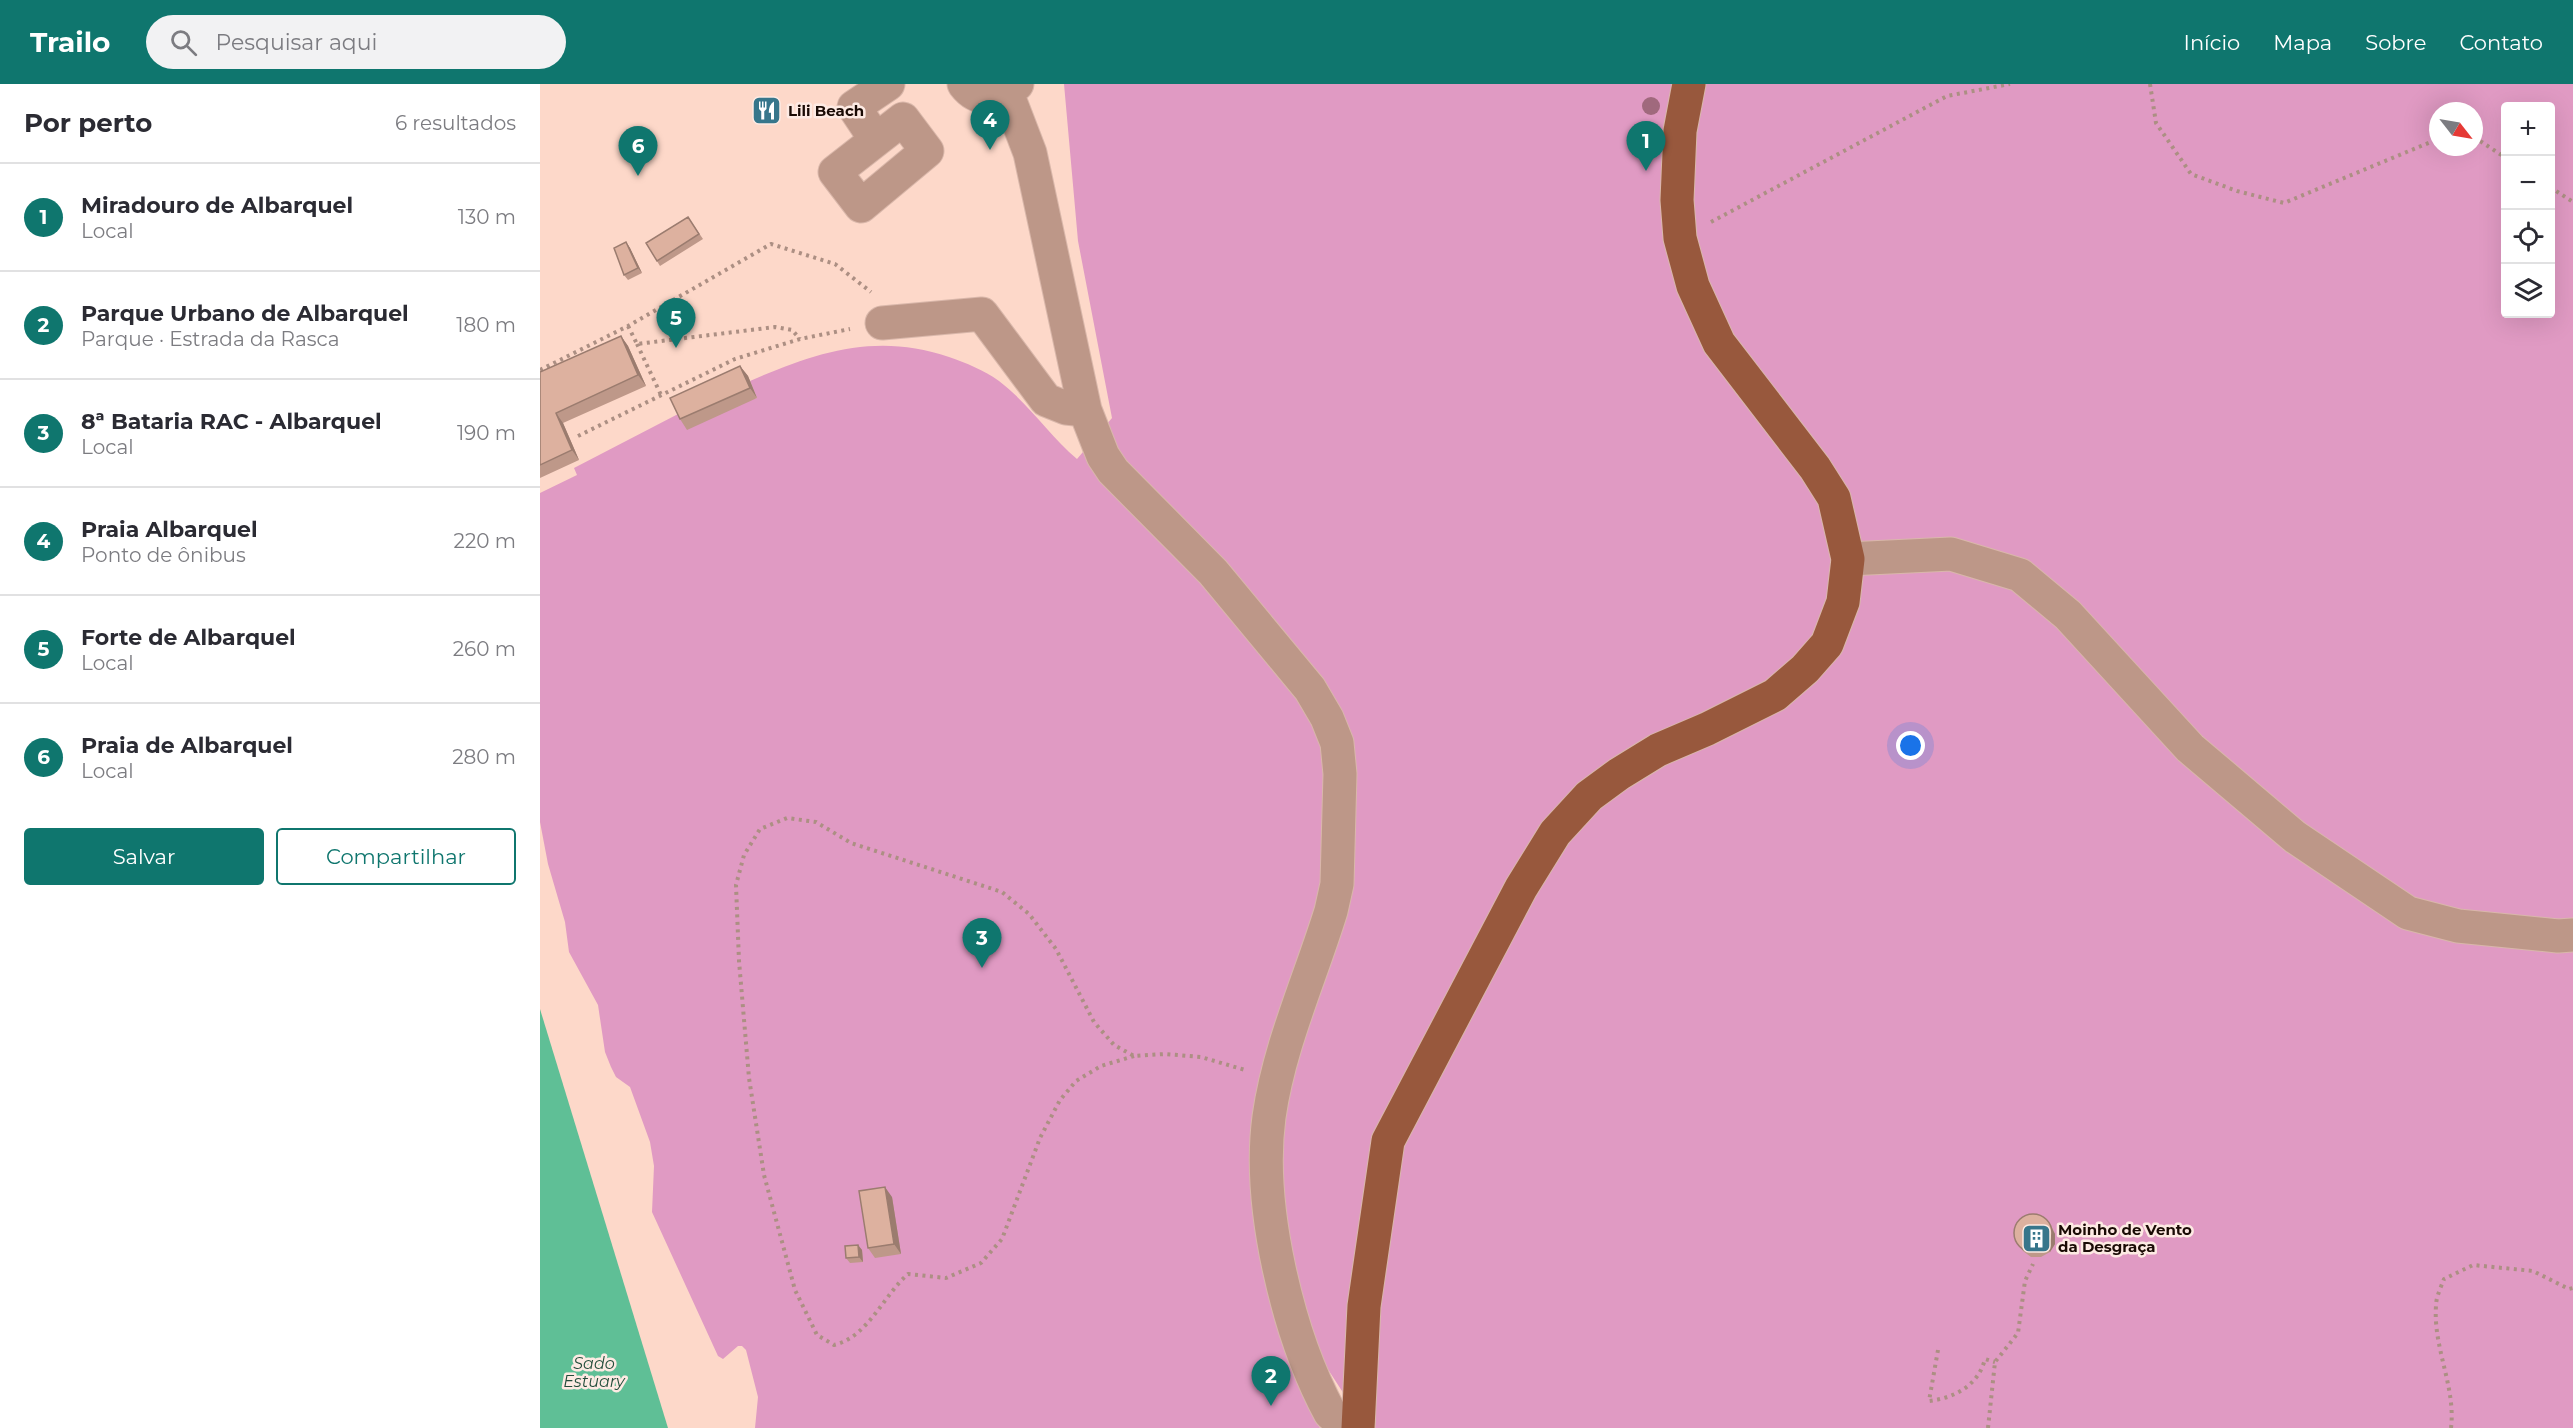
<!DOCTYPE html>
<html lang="pt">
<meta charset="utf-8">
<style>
:root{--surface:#fff;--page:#f2f2f3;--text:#2b2b33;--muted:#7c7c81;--line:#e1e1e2;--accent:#0f766e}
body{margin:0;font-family:Montserrat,sans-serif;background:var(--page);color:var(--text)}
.controls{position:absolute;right:18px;top:18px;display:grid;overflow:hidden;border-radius:6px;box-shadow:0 6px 24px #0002}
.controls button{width:54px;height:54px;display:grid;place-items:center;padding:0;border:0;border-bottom:2px solid var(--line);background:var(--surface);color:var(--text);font:30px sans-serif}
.compass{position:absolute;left:1889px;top:18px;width:54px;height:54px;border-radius:50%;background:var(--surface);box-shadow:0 6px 24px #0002;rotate:121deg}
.you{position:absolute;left:1371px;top:662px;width:21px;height:21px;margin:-15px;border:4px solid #fff;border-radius:50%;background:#1a73e8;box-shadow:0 0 0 9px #1a73e833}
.badge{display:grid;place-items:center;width:39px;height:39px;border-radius:50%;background:var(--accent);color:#fff;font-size:20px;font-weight:700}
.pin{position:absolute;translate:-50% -50px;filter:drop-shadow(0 2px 3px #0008)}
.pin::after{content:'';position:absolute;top:32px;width:21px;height:18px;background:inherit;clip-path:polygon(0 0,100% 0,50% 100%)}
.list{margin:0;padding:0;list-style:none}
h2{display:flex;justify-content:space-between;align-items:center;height:78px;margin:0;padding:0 24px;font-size:26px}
h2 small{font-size:20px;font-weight:400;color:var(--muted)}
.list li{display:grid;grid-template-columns:39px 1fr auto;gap:18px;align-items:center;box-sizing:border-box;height:108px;padding:0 24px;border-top:2px solid var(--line)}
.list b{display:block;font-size:22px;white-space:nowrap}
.list p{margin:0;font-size:20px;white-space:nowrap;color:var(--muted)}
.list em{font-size:20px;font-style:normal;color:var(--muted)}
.actions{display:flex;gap:12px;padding:18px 24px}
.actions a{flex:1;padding:14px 0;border:2px solid var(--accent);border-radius:6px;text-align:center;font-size:21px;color:var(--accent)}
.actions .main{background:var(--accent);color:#fff}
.icon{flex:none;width:33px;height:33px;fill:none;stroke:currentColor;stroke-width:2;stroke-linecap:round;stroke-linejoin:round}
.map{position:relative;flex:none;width:2033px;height:1344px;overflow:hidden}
header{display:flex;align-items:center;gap:36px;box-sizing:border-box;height:84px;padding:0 30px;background:var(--accent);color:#fff}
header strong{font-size:28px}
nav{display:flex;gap:33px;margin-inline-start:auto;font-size:21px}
.search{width:420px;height:54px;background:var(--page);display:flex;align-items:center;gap:15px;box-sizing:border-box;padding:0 21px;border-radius:33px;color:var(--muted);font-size:22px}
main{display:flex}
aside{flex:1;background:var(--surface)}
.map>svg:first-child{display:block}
.green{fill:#e09ac3;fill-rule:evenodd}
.water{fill:#5fbf96}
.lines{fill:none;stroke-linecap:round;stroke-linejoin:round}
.minor-casing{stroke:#d9b7aa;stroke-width:35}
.major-casing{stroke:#d9b7aa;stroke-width:35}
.path{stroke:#ac8f83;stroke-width:4;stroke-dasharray:3 4.5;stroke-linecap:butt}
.minor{stroke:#bd9788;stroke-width:33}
.major{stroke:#98583d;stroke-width:33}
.tree{fill:#a0697d}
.wall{fill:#be9889}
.shaded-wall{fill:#9b7c6f}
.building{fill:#ddb19f;stroke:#9b7c6f;stroke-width:1.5}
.labels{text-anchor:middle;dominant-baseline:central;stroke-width:5;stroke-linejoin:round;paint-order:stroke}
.poi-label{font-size:15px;font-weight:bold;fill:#1a0b05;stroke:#fdeae3;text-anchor:start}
.water-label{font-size:16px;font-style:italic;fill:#224c3a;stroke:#fdeae3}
</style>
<header>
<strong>Trailo</strong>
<div class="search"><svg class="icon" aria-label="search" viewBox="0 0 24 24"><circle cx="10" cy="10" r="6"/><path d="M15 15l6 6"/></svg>Pesquisar aqui</div>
<nav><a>Início</a><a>Mapa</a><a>Sobre</a><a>Contato</a></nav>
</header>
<main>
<aside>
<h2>Por perto<small>6 resultados</small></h2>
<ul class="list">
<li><span class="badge">1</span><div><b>Miradouro de Albarquel</b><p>Local</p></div><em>130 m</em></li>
<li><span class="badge">2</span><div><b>Parque Urbano de Albarquel</b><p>Parque · Estrada da Rasca</p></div><em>180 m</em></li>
<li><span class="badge">3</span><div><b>8ª Bataria RAC - Albarquel</b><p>Local</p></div><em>190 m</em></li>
<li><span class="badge">4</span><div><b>Praia Albarquel</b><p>Ponto de ônibus</p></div><em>220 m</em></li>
<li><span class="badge">5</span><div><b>Forte de Albarquel</b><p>Local</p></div><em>260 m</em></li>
<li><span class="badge">6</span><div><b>Praia de Albarquel</b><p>Local</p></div><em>280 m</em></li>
</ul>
<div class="actions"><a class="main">Salvar</a><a>Compartilhar</a></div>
</aside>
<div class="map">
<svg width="2033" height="1344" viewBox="0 0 2033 1344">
<rect width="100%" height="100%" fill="#fdd8c9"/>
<!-- green -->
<path class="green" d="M524,0h1509v1344h-1207l-37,-57 -30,13 21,44h-565l3,-31 -12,-47 -4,-4h-4l-15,13 -5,-3 -66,-144 2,-46 -4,-24 -20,-55 -14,-10 -5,-10 -6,-15 -7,-47 -29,-53 -4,-30 -17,-58 -8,-42v-329l37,-18 -3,-7 106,-55 77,-15 -7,-17c66,-29 127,-49 199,-24 17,6 35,13 50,24 29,22 50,54 78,78l35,-41 -34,-177zM1966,22h44v208h-44zM1898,27h36v36h-36z"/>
<!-- water -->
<path class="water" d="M0,925l128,419h-128z"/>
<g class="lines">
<defs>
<path id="minor" d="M424,0c15,20 37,14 53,0
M467,9l23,60 55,257 18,46 10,15 100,101 97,117 17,29 10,25 3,31 -3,110 -6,27c-21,68 -52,135 -62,206 -12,89 19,218 61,296l7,6 21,2
M336,56l27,-21 24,32 -66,55 -26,-34 41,-32 -22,-33 34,-23
M342,239l100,-9 64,86 20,8 19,2
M1308,475l103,-5 69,21 48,40 122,133 105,89 113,76 50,13 100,10 15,-1"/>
<path id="major" d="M818,1344l6,-122 24,-165 133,-253 34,-55 34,-37 30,-22 39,-24 49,-21 68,-34 30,-26 22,-25 16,-42 5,-43 -14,-61 -19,-30 -96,-125 -26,-57 -13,-48 -3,-38 3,-69 9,-47"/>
</defs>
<!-- minor casing -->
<use href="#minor" class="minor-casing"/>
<!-- major casing -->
<use href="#major" class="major-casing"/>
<!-- path -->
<path class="path" d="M1610,0l6,39 35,51 46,17 47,12 154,-64
M1934,53l32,21
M2010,103l23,15
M1171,138l236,-126 63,-12
M88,242l9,18 138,-17 17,3 8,9
M97,260l24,51
M0,286l88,-44 143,-82 64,20 36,28
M38,352l157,-77 65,-20 50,-10
M594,972l-33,10 -25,15 -16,19 -20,38 -38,101 -21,24 -35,15 -38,-4c-25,22 -40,63 -74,71l-17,-10 -22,-45 -31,-115 -15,-97 -10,-117 -3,-76 8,-30 16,-26 27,-11 29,4 35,21 151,49 27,22 27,35 38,73 20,23 20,11 31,-2 36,3 44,13
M1398,1266l-9,51c25,-3 49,-15 56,-42l10,3
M1448,1344l7,-66 23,-29 7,-52 8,-17
M1911,1344c5,-41 -18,-80 -15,-122 0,-9 5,-19 8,-27l29,-14 60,6 36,18 4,-1"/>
<!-- minor -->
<use href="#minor" class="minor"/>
<!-- major -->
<use href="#major" class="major"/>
</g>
<!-- trees -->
<circle class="tree" cx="1111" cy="22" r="9"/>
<!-- wall -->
<path class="wall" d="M148,133l15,22 -43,27 -14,-23z
M86,158l4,6 12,25 -14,7 -4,-5z
M81,252l7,10 18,40 -83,37 16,37 -39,18v-106z
M200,282l8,10 9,22 -70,32 -7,-11z
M352,1113l9,57 -26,4 -7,-10z
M1511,1141l4,9v10l-5,8 -9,5h-10l-8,-6 -4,-5z
M318,1161l4,5 1,12 -13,1 -4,-5z"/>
<!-- shaded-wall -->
<path class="shaded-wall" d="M86,158l4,6 12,25 -4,-5z
M81,252l7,10 18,40 -8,-11z
M200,282l8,10 9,22 -7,-10z
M16,329l7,10 16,37 -7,-10z
M345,1103l7,10 9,57 -7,-10z
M1507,1136l8,14v10l-5,8 -4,-5z
M318,1161l4,5 1,12 -4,-5z"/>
<!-- building -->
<path class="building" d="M148,133l11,17 -42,27 -11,-18z
M86,158l12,26 -14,7 -10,-27z
M81,252l17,39 -82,38 16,37 -32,15v-93z
M200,282l10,22 -70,31 -10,-21z
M345,1103l9,57 -26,4 -9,-57z
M1474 1149a19 19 0 1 1 38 0a19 19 0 1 1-38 0Z
M318,1161l1,12 -13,1 -1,-12z"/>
<!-- icons -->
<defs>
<symbol id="restaurant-square" viewBox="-11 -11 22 22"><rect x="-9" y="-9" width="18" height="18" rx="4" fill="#37768b" stroke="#fdeae3"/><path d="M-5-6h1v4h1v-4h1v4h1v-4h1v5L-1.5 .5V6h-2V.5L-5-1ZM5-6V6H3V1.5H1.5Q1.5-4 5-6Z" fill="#fff"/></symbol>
<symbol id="building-square" viewBox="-11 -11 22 22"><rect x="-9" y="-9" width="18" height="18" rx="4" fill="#37768b" stroke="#fdeae3"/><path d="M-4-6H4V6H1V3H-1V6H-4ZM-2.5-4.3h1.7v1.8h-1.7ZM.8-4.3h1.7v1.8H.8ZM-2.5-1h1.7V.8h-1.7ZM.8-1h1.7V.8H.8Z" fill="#fff"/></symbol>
</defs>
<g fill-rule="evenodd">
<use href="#restaurant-square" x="210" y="10" width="33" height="33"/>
<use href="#building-square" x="1480" y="1138" width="33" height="33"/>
</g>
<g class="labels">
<!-- poi labels -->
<g class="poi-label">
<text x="248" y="26">Lili Beach</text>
<text x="1518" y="1145">Moinho de Vento<tspan x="1518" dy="17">da Desgraça</tspan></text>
</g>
<!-- water labels -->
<g class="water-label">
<text x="54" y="1279">Sado<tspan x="54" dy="18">Estuary</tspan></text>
</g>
</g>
</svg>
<div class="controls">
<button>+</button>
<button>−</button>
<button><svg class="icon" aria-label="locate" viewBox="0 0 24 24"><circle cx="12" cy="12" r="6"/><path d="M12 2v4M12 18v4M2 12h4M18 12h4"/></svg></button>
<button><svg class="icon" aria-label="layers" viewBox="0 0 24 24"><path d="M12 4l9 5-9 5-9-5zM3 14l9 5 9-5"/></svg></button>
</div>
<svg class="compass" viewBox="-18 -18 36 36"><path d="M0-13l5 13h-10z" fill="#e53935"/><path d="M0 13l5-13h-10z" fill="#7c7c81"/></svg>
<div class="you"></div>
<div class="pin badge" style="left:1106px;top:87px">1</div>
<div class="pin badge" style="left:731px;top:1322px">2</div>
<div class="pin badge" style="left:442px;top:884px">3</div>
<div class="pin badge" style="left:450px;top:66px">4</div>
<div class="pin badge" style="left:136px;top:264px">5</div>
<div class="pin badge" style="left:98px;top:92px">6</div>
</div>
</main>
